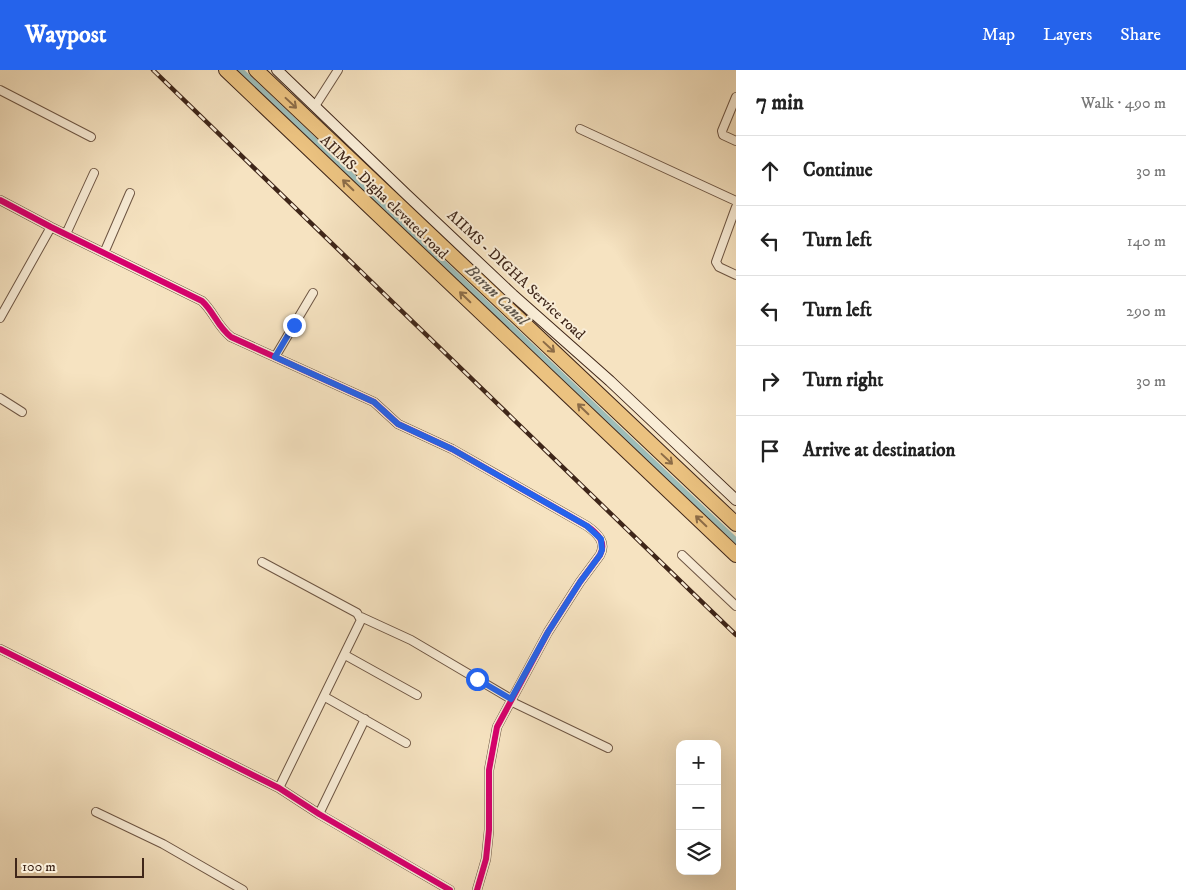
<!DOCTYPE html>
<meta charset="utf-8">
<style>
:root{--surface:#fff;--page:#f2f2f2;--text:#222;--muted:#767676;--line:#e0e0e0;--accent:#2563eb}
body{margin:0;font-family:"IM FELL DW Pica",serif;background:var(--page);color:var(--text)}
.controls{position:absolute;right:15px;bottom:15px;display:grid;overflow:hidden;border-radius:10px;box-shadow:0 5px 20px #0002}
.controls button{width:45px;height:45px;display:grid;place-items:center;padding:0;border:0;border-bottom:1px solid var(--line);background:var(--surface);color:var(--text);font:25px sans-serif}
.scale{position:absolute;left:15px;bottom:12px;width:129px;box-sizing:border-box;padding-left:5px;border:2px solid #3f2619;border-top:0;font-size:14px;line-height:18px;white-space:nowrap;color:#3f2619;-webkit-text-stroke:4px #f9edd7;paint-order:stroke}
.stop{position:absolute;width:15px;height:15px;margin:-11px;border:4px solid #2563eb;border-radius:50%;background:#fff}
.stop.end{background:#2563eb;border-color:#fff;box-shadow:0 1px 5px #0008}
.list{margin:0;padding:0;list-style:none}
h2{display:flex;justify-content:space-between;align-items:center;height:65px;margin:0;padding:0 20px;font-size:21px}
h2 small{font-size:16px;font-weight:400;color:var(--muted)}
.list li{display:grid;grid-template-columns:32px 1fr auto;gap:15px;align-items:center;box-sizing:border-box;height:70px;padding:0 20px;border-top:1px solid var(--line)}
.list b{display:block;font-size:19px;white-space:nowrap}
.list em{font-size:16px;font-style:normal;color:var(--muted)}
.icon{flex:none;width:28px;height:28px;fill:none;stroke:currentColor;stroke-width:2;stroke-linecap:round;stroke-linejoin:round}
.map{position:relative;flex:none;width:736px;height:820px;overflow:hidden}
header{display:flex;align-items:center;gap:30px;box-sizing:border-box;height:70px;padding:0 25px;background:var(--accent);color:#fff}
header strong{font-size:24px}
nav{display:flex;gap:28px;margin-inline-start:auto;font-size:18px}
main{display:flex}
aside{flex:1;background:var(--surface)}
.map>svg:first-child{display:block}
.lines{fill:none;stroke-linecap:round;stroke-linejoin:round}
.canal{stroke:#9dbdb8;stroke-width:9}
.minor-casing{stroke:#6d5543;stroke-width:10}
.secondary-casing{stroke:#3f2619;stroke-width:12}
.motorway-casing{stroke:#3f2619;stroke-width:16}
.minor{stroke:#f9edd7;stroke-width:8}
.secondary{stroke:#f9edd7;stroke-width:10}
.motorway{stroke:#ebc280;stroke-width:14}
.rail-casing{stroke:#3f2619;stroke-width:4.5}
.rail{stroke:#f9edd7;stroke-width:2.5;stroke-dasharray:8;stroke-linecap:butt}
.cycleway-casing{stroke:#f9edd7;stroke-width:9}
.cycleway{stroke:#d6006c;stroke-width:6}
.oneway{stroke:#8c6c47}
.route{stroke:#2563eb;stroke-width:6}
.labels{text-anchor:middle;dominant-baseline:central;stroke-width:4;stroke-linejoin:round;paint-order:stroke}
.street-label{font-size:15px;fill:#3f2619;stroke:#f9edd7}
.water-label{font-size:16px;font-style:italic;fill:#5b5349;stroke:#f9edd7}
</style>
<header>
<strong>Waypost</strong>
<nav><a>Map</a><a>Layers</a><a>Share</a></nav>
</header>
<main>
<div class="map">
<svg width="736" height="820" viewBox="0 0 736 820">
<rect width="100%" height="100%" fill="#f6e3c1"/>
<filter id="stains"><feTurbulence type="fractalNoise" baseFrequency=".004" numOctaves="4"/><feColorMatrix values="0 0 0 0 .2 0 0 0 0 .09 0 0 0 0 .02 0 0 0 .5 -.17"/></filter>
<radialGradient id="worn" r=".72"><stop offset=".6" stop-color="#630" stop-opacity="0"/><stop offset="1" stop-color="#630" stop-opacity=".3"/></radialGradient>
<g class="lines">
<!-- canal -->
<path class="canal" d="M238,0l498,473"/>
<defs>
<path id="minor" d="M0,20l91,47
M736,27l-14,34 1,4 13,6
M315,36l23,-36
M580,59l156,72
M0,130l51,27 151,74c12,11 15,25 29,36l143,65 24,22 54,25 135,77c10,7 20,16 13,29l-20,27 -32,50 -51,95 -8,43v60l-3,29 -9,31
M736,137l-20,55 3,5 17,8
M66,164l28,-61
M104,183l26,-60
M0,248l51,-91
M275,287l38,-64
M0,328l22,14
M682,485l54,51
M262,492l95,51 4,7 -82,168
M361,547l50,23 100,59
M0,579l279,139 40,26 131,76
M345,585l72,40
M325,627l81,46
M510,631l98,47
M96,742l67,32 80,46
M319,744l46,-95"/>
<path id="secondary" d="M277,0l129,124 107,101 97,86 126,119"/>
<path id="motorway" d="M226,0l510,485
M256,0l480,454"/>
</defs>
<!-- minor casing -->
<use href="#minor" class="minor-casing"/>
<!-- secondary casing -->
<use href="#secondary" class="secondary-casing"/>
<!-- motorway casing -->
<use href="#motorway" class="motorway-casing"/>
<!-- minor -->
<use href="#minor" class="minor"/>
<!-- secondary -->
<use href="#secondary" class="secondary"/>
<!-- motorway -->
<use href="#motorway" class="motorway"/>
<defs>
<path id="rail" d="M153,0l583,565"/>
</defs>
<!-- rail casing -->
<use href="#rail" class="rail-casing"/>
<!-- rail -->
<use href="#rail" class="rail"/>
<defs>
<path id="cycleway" d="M0,130l51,27 151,74c12,11 15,25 29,36l143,65 24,22 54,25 135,77c10,7 20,16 13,29l-20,27 -32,50 -51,95 -8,43v60l-3,29 -9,31
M0,579l279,139 40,26 131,76"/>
</defs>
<!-- cycleway casing -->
<use href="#cycleway" class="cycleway-casing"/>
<!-- cycleway -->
<use href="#cycleway" class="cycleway"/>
</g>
<!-- one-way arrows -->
<defs><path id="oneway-shaft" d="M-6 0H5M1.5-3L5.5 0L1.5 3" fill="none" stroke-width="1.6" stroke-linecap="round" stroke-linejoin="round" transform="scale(1.25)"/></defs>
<g class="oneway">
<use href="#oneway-shaft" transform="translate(291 33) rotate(43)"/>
<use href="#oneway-shaft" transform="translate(348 115) rotate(-136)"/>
<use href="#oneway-shaft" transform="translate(465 227) rotate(-136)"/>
<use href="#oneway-shaft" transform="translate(549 277) rotate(43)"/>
<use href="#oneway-shaft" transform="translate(583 339) rotate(-136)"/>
<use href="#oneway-shaft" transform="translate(667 389) rotate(43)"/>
<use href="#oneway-shaft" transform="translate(701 451) rotate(-136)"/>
</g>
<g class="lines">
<!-- route -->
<path class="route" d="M294,255l-19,32 99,45 24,22 54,25 135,77 14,13 1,11 -2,5 -20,27 -32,50 -37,67 -34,-20"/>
</g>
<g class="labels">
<!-- street labels -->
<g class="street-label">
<text transform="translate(384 127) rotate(44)">AIIMS- Digha elevated road</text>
<text transform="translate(516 205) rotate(43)">AIIMS - DIGHA Service road</text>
</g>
<!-- water labels -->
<g class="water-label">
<text transform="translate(497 225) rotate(44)">Barun Canal</text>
</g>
</g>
<rect width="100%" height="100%" filter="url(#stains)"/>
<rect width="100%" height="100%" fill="url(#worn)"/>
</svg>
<div class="controls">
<button>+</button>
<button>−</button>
<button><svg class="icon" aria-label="layers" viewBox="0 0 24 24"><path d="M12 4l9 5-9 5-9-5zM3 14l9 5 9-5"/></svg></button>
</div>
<div class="scale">100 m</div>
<div class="stop" style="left:477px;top:609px"></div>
<div class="stop end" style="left:294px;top:255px"></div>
</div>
<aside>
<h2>7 min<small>Walk · 490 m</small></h2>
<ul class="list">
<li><svg class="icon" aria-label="ahead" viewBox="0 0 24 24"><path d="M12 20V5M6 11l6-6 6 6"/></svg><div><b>Continue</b></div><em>30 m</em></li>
<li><svg class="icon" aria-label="left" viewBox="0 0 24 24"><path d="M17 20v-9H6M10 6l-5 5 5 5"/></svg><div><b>Turn left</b></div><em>140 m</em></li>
<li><svg class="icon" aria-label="left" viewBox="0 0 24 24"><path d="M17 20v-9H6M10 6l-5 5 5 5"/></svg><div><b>Turn left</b></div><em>290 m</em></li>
<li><svg class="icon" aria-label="right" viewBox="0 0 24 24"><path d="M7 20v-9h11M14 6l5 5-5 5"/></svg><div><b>Turn right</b></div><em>30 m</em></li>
<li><svg class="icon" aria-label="arrive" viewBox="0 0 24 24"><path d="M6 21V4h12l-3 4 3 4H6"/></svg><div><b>Arrive at destination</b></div></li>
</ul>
</aside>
</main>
